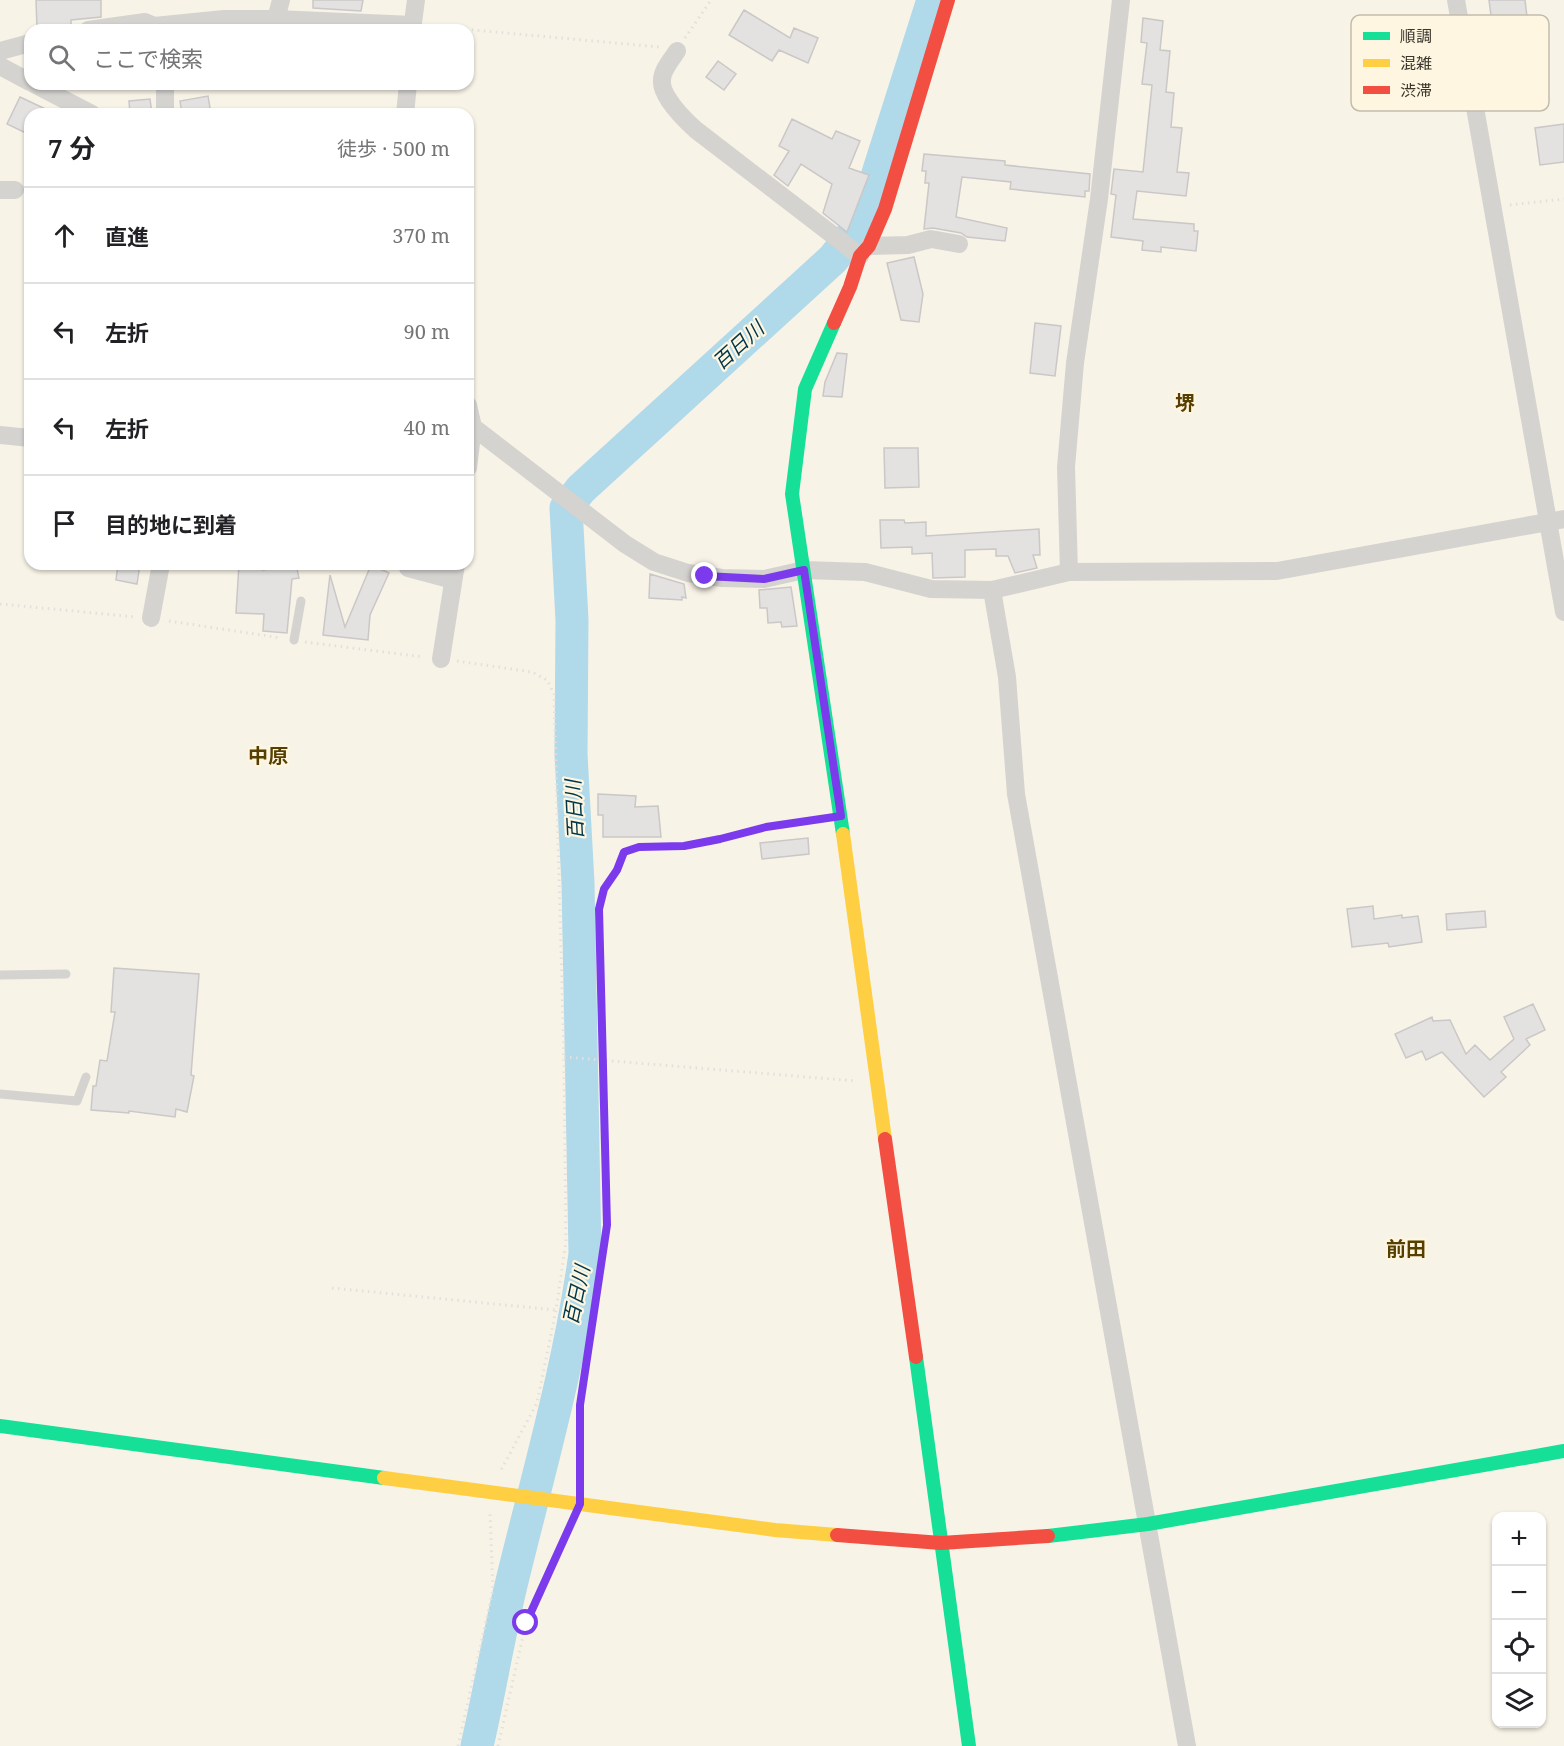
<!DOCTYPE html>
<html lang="ja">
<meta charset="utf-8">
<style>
:root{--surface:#fff;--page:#f6f6f6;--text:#202124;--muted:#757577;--line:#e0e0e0}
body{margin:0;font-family:"Noto Serif","Noto Sans JP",serif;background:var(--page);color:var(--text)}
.controls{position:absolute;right:18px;bottom:18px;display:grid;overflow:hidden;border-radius:12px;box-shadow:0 2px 4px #0004}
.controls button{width:54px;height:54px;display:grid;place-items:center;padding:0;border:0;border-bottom:2px solid var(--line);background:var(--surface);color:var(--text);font:30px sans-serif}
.stop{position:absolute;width:18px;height:18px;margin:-14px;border:4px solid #7c3aed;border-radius:50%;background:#fff}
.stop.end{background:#7c3aed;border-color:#fff;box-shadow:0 2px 6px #0008}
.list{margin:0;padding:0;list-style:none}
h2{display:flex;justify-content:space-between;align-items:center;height:78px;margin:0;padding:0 24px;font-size:26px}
h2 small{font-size:20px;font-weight:400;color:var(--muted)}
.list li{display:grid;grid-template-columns:39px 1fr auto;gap:18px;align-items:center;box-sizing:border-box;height:96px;padding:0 24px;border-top:2px solid var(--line)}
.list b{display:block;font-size:22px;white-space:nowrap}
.list em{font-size:20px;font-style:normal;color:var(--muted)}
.icon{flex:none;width:33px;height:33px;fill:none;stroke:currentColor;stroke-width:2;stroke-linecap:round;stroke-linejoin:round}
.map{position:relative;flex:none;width:1564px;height:1746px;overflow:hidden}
.search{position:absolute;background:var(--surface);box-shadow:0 2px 4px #0004;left:24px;top:24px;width:450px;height:66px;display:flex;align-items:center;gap:15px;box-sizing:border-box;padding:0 21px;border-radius:18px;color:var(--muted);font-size:22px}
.panel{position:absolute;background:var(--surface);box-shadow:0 2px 4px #0004;left:24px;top:108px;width:450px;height:462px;border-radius:18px}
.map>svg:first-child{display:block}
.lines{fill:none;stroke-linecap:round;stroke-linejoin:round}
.river{stroke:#b0d9ea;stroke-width:33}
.building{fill:#e4e1e1;stroke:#cac7c7;stroke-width:1.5}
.path{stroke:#e2e0dc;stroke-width:3;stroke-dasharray:1.5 4.5;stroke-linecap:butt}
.lane{stroke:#d5d3d0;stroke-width:9}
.street{stroke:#d5d3d0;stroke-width:18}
.fast{stroke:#16e098;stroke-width:14}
.slow{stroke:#ffcf43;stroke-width:14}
.jam{stroke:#f24e42;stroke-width:14}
.route{stroke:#7c3aed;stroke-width:8}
.labels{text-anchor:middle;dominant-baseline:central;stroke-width:4.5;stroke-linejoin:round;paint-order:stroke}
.water-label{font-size:20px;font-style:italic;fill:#00364a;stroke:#fef6e1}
.neighbourhood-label{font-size:20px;font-weight:bold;fill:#563f00;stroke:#fef6e1}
.key{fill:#fef6e1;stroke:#c3bcab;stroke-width:1.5}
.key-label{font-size:16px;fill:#3a362c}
</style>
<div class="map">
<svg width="1564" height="1746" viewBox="0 0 1564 1746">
<rect width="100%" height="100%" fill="#f8f3e7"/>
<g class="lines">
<!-- river -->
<path class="river" d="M477,1746c13,-56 22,-113 36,-169 26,-106 57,-214 72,-323l-7,-371 -7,-129 1,-134 -6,-112 15,-19 252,-230 19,-24 15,-27 66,-208"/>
</g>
<!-- building -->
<path class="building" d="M36,0h65v17l-30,3v6l-34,3z
M313,0h50l-2,11 -48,-3z
M1489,0h36l4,34 -19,3 7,52 -24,3 -5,-37 8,-1z
M744,10l46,28 4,-10 24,10 -10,25 -29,-13 -7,11 -43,-26z
M1143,18l20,3 -3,29 10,1 -4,41 8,1 -3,34 11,1 -5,44 12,1 -3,23 -49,-5 -4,28 61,5v7h4l-2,20 -35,-4v5l-19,-2 1,-9 -32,-4 5,-42 -5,-1 3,-25 29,3 9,-87 -10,-1 5,-41 -6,-1z
M718,61l18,13 -12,16 -18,-13z
M208,96l3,18h-29l-2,-13z
M20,97l36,17h-26v21l-23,-11z
M150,99l2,15h-22l-1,-13z
M792,119l40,20 4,-8 24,10 -11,27 20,7 -22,57 -24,-19 9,-29 -31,-20 -13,22 -14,-11 15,-24 -10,-5z
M1564,124v38l-24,3 -5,-37z
M924,154l81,7v4l85,9 -1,17h-4v6l-75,-8 1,-7 -49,-5 -6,40 51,11 -2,13 -38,-4 -6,-4 -28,-5 -9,1 5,-46h-4l1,-12h-4z
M914,257l9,37 -4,28 -18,-2 -14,-57z
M1035,323l26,3 -6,50 -25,-3z
M837,353l10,1 -5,43 -19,-1 2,-14z
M884,448h34l1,39 -34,1z
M880,520h24l1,3 21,-1v14l113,-7 1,26h-7l4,13 -22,5 -7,-17h-12v-7l-31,1v27l-32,1 -1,-25 -20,1v-7l-31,1z
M118,564h22l-3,20 -21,-4z
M239,564h25l-1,6 33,-6 3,14 -7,1 -5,54 -24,-2 1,-17 -28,-1z
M371,565l18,8 -19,42 -2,25 -45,-5 7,-60 15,52z
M650,574l34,10 2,14 -4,-1v3l-33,-2z
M791,587l6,39 -15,1 -1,-5 -13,1 -1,-15h-7l-1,-18z
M598,794l38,2 -1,11 23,-1 3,31h-58v-22h-5z
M808,838l1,16 -47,5 -2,-16z
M1373,906l1,13 28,-4v3l16,-2 4,26 -33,5 -1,-4 -36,4 -5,-38z
M1485,911l1,16 -39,3 -1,-16z
M114,968l85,6 -8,101 3,1 -7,36 -11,-3 -1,8 -46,-6v2l-38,-3 2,-24h3l4,-26 7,1 8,-49h-4z
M1533,1004l12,26 -19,9 4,6 -29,27 5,5 -22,20 -42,-45 -16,8 -4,-9 -16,7 -11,-24 37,-17 1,4 17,-1 16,34 9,-9 15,15 24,-21 -10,-22z"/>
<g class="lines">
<!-- path -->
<path class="path" d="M430,26l229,21
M685,38l26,-38
M1510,205l54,-6
M0,604l136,13
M169,621l112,17
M305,642l119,15
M457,661l75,11 15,8 7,14 10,363 2,185 -10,68 -19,93 -37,69
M564,1057l292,24
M332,1288l224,22
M580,1483v-78l27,-180 -8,-316 6,-20 12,-19 8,-18 14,-5 45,-1 37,-7 46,-12 54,-8
M458,1746l35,-156 -3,-77
M498,1746l28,-123 45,-99"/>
<!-- lane -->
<path class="lane" d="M294,640l7,-39
M0,975l66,-1
M0,1094l77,7 9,-24"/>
<!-- street -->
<path class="street" d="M1456,0l108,612
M276,19l5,-19
M154,26l70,-7h52l137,6
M88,30l57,-8 9,4 2,4
M412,30l4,-30
M0,51l30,-8
M677,51c-5,8 -15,19 -15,29 -2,16 23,40 34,50l164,126
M0,66l30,16
M34,84l58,30
M165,84v30
M405,114l3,-30
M0,190h15
M869,246l39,-1 23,-6 28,5
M468,405l5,22 -5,41
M473,427l152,117 29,18 34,11 34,5 42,1 40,-9 61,2 66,17 61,1 77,-18 208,-1 287,-52
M0,435l30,3
M408,568l45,12
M1069,572l-3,-105 9,-104 24,-164 22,-199
M992,590l15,87 9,117 171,952
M151,618l10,-54
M441,659l15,-95"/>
<!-- fast -->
<path class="fast" d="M834,323l-29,66 -13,105 51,340
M916,1357l53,389
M0,1426l384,52
M1048,1536l100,-12 416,-73"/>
<!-- slow -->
<path class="slow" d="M843,834l42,305
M384,1478l391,52 62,5"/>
<!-- jam -->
<path class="jam" d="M834,323l16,-36 10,-31 9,-10 16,-37 63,-209
M885,1139l31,218
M837,1535l104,8 107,-7"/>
</g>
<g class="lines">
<!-- route -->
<path class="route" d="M526,1623l54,-119v-99l27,-180 -8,-316 5,-20 13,-19 7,-18 15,-5 45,-1 36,-7 46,-12 75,-11 -37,-246 -40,9 -59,-3"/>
</g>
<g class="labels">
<!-- water labels -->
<g class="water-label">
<text transform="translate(738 345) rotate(-42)">百日川</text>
<text transform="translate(574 810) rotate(-93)">百日川</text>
<text transform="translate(576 1295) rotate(-78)">百日川</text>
</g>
<!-- neighbourhood labels -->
<g class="neighbourhood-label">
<text x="1185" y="402">堺</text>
<text x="268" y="755">中原</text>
<text x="1406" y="1248">前田</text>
</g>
</g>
<!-- legend -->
<rect x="1351" y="15" width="198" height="96" rx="9" class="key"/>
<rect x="1363" y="32" width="27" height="8" fill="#16e098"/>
<rect x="1363" y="59" width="27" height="8" fill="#ffcf43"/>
<rect x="1363" y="86" width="27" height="8" fill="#f24e42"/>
<g class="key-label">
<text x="1400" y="42">順調</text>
<text x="1400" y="69">混雑</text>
<text x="1400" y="96">渋滞</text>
</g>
</svg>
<div class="controls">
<button>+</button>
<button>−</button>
<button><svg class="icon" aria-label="locate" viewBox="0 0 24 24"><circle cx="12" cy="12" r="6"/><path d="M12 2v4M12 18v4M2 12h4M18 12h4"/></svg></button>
<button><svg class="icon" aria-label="layers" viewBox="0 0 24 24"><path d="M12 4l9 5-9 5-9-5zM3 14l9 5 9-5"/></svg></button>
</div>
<div class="stop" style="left:526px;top:1623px"></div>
<div class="stop end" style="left:705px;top:576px"></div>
<div class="search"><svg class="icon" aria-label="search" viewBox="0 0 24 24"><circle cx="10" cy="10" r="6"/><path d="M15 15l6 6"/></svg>ここで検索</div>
<section class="panel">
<h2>7 分<small>徒歩 · 500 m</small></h2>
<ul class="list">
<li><svg class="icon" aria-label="ahead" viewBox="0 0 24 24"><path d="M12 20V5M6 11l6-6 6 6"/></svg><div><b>直進</b></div><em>370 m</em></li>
<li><svg class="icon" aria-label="left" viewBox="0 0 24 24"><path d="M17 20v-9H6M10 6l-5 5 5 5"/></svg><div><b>左折</b></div><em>90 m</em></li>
<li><svg class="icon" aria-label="left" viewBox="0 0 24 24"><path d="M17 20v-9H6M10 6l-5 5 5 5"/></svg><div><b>左折</b></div><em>40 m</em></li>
<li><svg class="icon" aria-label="arrive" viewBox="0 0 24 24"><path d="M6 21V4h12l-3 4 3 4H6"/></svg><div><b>目的地に到着</b></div></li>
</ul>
</section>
</div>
